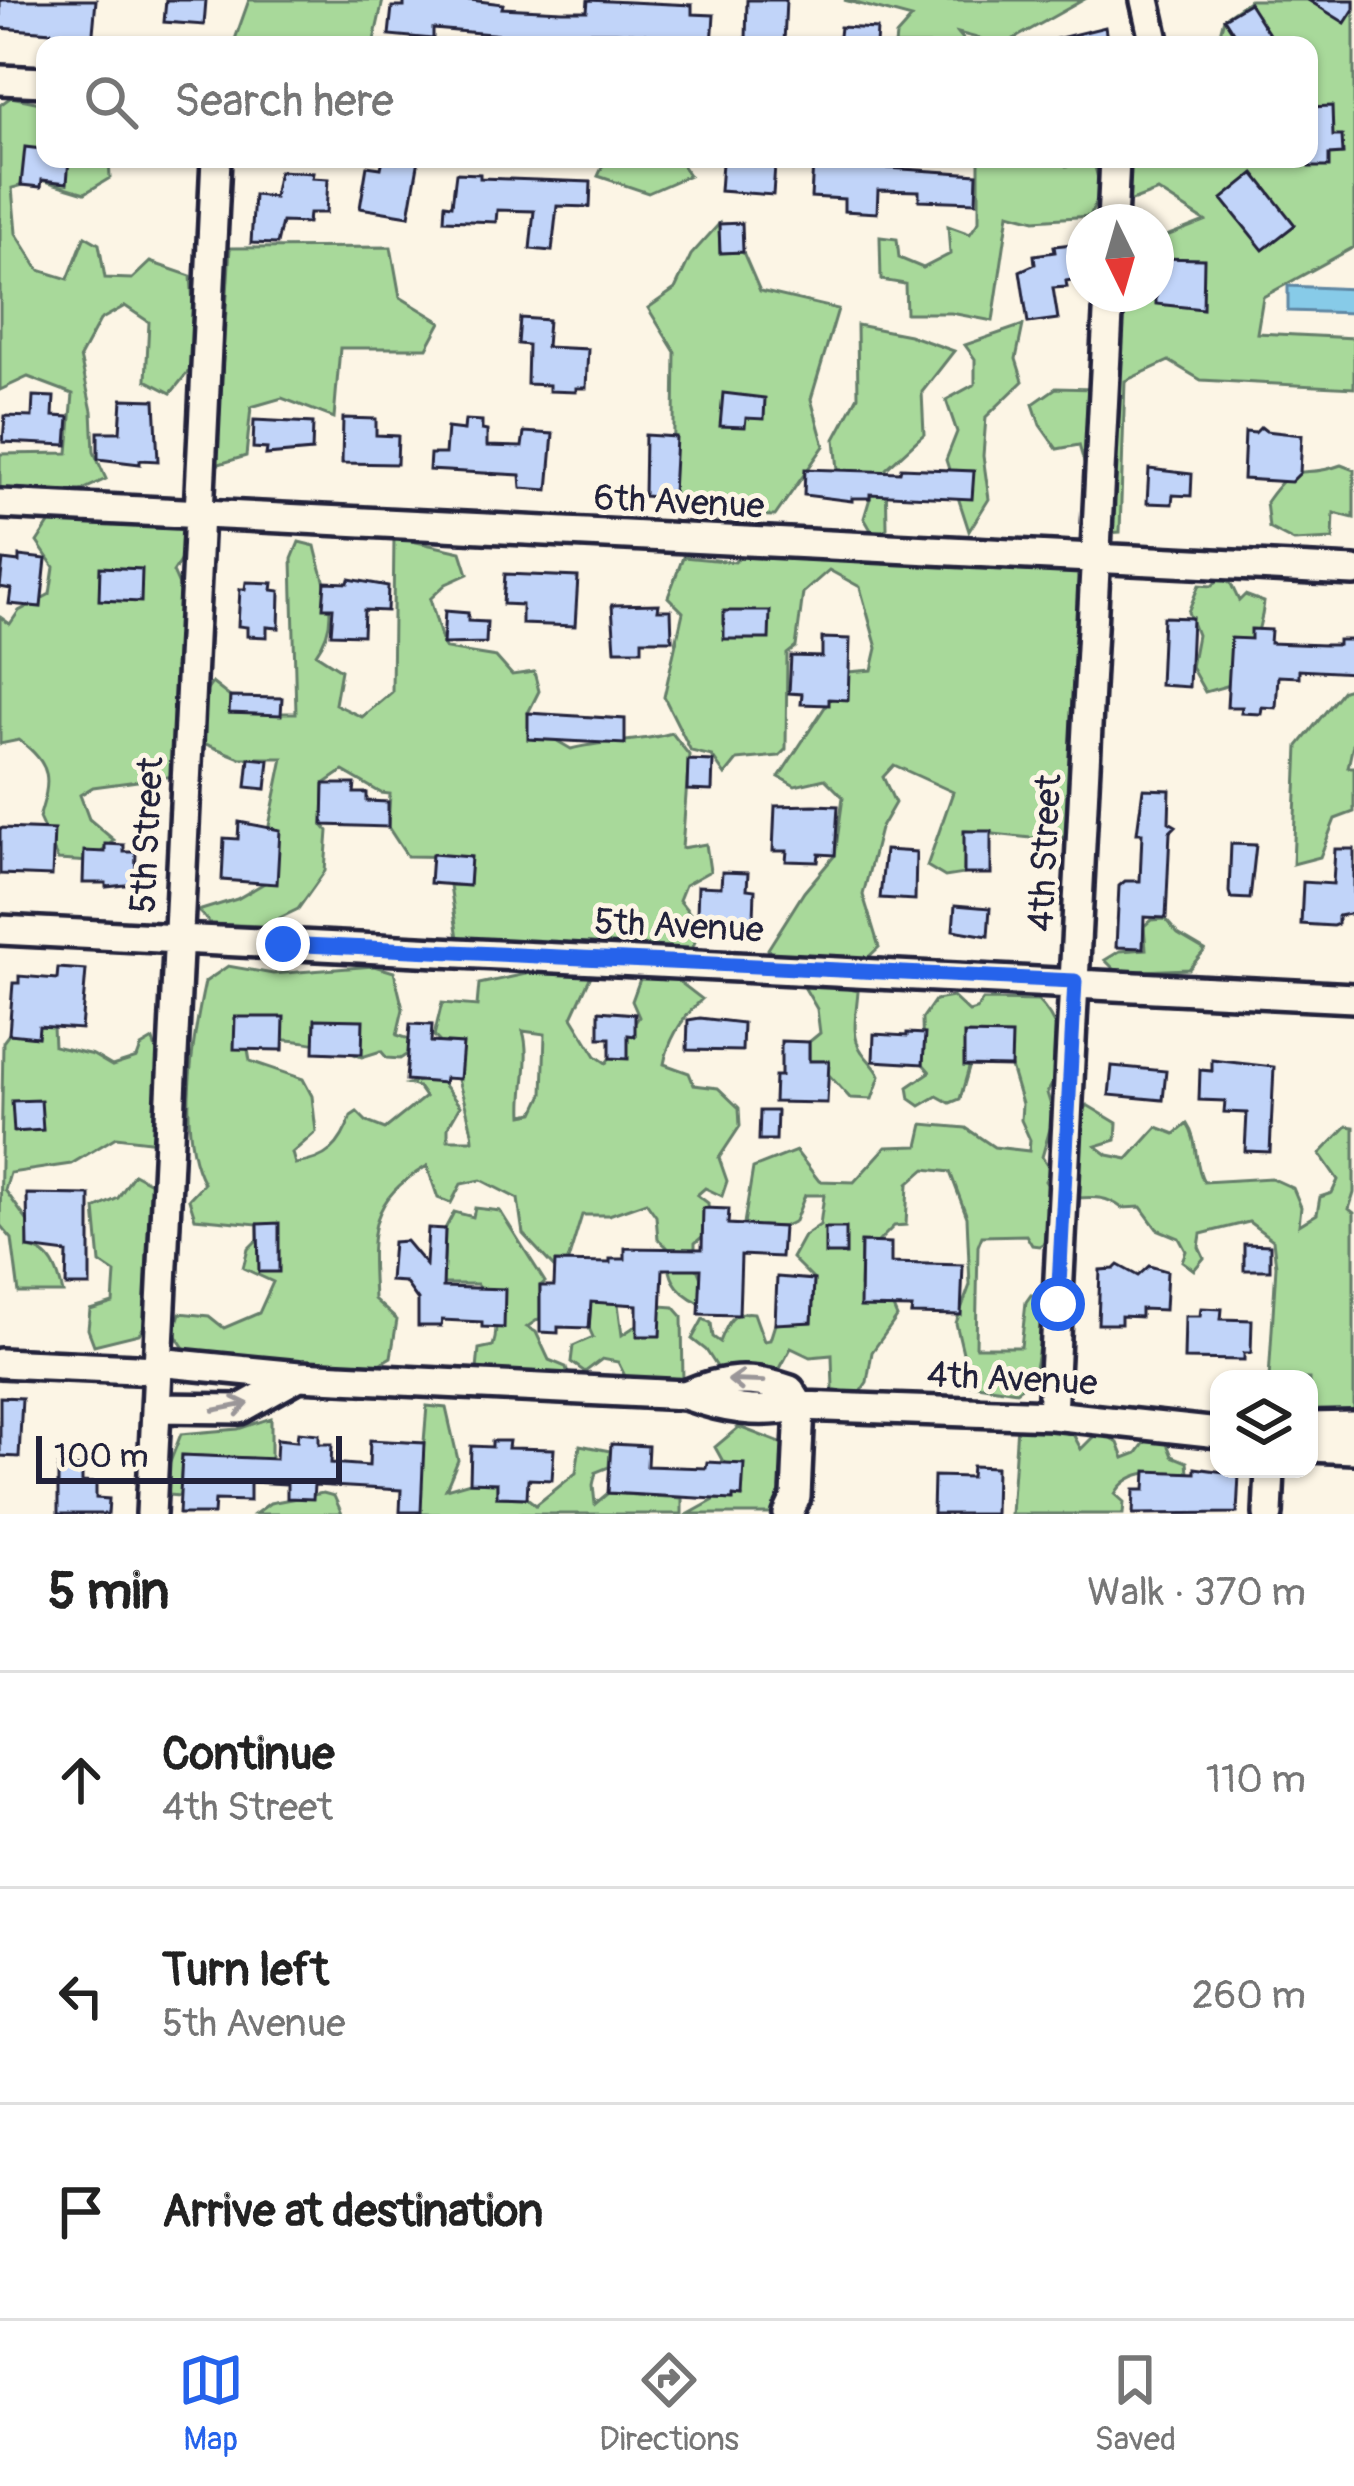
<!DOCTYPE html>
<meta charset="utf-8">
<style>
:root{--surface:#fff;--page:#f6f6f6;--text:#222;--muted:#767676;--line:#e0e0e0;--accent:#2563eb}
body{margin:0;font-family:Pangolin,sans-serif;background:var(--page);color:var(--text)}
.controls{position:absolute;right:36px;bottom:36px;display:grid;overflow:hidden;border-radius:24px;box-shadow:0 3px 9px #0004}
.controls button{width:108px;height:108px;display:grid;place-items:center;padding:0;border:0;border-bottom:3px solid var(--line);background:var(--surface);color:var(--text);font:60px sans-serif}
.compass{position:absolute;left:1066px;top:204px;width:108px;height:108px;border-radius:50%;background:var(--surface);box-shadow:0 3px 9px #0004;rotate:175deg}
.scale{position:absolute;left:36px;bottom:30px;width:306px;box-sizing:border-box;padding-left:12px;border:6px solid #22223b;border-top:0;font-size:33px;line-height:42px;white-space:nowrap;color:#22223b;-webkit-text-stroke:9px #fcf5e5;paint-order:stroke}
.stop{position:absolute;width:36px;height:36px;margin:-27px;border:9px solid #2563eb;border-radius:50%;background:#fff}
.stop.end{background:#2563eb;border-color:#fff;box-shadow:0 3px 12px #0008}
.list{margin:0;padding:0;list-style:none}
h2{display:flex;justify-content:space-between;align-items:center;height:156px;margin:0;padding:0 48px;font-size:51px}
h2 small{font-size:39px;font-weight:400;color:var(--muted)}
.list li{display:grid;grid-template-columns:78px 1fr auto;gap:36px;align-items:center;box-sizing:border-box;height:216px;padding:0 48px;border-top:3px solid var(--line)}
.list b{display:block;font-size:45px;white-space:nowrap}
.list p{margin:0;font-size:39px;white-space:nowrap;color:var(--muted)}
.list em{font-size:39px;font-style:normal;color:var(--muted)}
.icon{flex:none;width:66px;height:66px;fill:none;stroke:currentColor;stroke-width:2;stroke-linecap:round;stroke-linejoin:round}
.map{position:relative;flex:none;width:1354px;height:1514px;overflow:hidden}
.search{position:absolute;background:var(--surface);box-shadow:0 3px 9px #0004;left:36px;right:36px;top:36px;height:132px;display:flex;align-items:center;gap:30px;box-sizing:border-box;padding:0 42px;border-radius:24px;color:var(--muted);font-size:45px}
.sheet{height:804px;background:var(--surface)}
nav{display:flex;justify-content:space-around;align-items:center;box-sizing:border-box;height:168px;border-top:3px solid var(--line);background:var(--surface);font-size:33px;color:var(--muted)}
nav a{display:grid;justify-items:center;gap:6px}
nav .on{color:var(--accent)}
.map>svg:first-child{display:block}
.green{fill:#a8d99a;stroke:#657e6a;stroke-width:3;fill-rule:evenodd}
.water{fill:#87cbe8;stroke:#5f87a3;stroke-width:3}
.building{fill:#c1d4f9;stroke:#22223b;stroke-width:3}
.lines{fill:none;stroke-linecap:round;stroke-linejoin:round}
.minor-casing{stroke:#22223b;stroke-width:36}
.minor{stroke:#fcf5e5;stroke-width:27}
.oneway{stroke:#9a9698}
.route{stroke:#2563eb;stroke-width:15}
.labels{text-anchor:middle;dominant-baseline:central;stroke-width:10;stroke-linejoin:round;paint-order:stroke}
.street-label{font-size:36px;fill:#22223b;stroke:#fcf5e5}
</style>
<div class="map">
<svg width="1354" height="1514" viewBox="0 0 1354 1514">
<rect width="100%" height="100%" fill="#fcf5e5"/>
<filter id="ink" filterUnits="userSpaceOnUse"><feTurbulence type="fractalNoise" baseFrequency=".00833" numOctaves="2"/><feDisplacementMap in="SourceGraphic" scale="24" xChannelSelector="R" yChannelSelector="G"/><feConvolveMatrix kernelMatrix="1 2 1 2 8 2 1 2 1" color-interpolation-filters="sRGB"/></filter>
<g filter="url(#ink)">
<!-- green -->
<path class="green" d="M249,0h134l-10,45h-140z
M844,0h239l-80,45 -45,-12 10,12h-73l1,-9 16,-18z
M1250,0h104v247l-91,50 -6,36 97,5v50l-153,-8 -32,-19 -44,20 -5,151 -15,1 -26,-88 -22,4 -17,-24 -7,-21 23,-16 39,1 14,-95h47v-54l49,-19 -47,-30 -45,17 2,-49h194v-114h-92l7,-27z
M11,97l34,7v55h64l1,19 -25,15 -43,-13 -30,8 4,45 23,37 29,9 17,-43 14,8 6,34 27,1 18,-17 41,14 6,85 -26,32 -25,-13 3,-58 -24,-16 -25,14 -20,37 12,54 2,41 12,27 -26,12h-80v-37l68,-1 5,-59 -45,-17 -28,13v-285z
M606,159h72l11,16 -41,18 -50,-17z
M979,159h81l6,7 28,-3 7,27 -11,26 -55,4 -26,-7 -16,108 -42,-8h-45l-1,-29 -24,-4 -1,-43 17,2 2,19 24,10 27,-14 -2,-28 22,8 9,-13z
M719,224l1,29 23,-1 17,39 78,18 -27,90 13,47 -49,70 -56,-1 -46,-22 2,-141 -27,-44 27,-19 16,-34z
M391,247l9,50 41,25 -14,26h-87l-6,70 -52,-20 -31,9 -5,49 -30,9 14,-217z
M857,325l52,10 45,16 -32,41 2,42 -38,35 1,59 -12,9 -11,-19 6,-20 1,-26 -33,-2 -3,-31 23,-43z
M1023,325l-7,34 7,22 -37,36 -3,39 6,43 -20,32 -23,-71 11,-28 -11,-32 29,-16v-25l-10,-14z
M1341,465l13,5v48l-20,-5 -1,26 -39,2 -25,-13 -3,-26c32,-46 33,-21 75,-37z
M54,516l133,6v28l-14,22c15,30 21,65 2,95l5,18 -5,91 -82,11 -13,8 9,24 25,21 -23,22 -33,-2 -19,-42c12,-38 14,-53 -20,-78l-19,4v-127l10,7 9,-13 31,-17 4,-27 -17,-25z
M394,537l67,15 7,22 -22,10 -16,15 13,45 3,5 50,8 16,18 22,-3 5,19 -11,22 26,26 17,10c34,-9 67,-6 101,-16l17,22 -7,93 24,-4 4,27 -25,14 -6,15 22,27 -12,29 -94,11 -23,50 24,39 10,7 33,-46 -7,-16 8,-22 32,-3 30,23c-19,18 -33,39 -38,65l25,9 5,12 24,3 21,20 1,18 -21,32 8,23 -5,15 -17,-8 -8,7 11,8 1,28 -14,12v21l13,31 -8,8c-27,-12 -32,-28 -33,-56l-9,-8 -2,-23 -10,-14 -37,13h-27l-19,62 -40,-43 -5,-35 -37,-19 -20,4 -10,19 -13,-5 -11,-32c-61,35 -56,69 -53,133l23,21 -6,37 -17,10 -188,-16 -12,-18 6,-20 29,3 15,12 35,-15 14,-31 -30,-14 5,-19 10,-10v-15l-63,-6 -6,-19 15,-16c-28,-50 -11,-146 1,-201l23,-16 45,8 101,-8 20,6 9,37 -6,26 12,4 3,12 -12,8 -13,-1 -6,-7 -19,6c-38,-16 -75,-18 -116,-19l4,23 53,18 9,17 4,36 -24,21 3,11c32,-4 46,-18 56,-48l6,-4 10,10 18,7 40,-32 -7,-10 -10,-3 29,-8 23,30 -12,21v13h25c0,-11 -20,-80 -25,-88 -4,-6 -9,-11 -14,-16l8,-33 35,3 2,-22 47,-10 -15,-26 -26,-2 -27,-8 -8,-53 19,1 1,-29 -63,-1 -19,-29 2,-33 -9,-1 -38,-22 -19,13 -1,41 5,6 -3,40 -27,38 -35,17 -52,-2 -13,-13 39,-12 31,-18 1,-55 14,-68h-43l-37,-15 -4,-41 13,-19 18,14v16h66l-4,-154 7,-17 16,4c9,42 28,71 1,108l25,16 -6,34 27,13 30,-25zM523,1031l22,3 -2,60 -9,19 -11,2c-2,-28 8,-58 0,-84z
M743,552l340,19 -14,266 -38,1 -66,-7 -1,43 -19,3 -18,-11 26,-74 -59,-27 -11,12 12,26 -15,26 -17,66 16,52 -19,18 -87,-7 -5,-9 36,-57 31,-37 8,-58 -18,-18 -30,7 -16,-9 69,-105 24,-2 5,-22 -17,-61 -31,-17 -26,23 -7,54 -9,7 -1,95 -7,7 -42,4 -12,15 -13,-19 -21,-5 -27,-54 19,-85 -15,-15 15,-40 52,5z
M1220,578l11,6 8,17 6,-6 19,7c-3,31 -16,50 -23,80l-36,10 -14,-25 6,-32 -9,-23 11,-27 13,1z
M1354,687v53l-6,27h6v45l-19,7 -15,38 -27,7 5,-118 45,-56z
M1165,919l13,15 27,16 -16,19 -72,3 -12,-12 15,-9 26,-2 -2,-23 7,-6z
M803,985h29l26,6c-1,19 -8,45 4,61 6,9 13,13 18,24l-8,23 -22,-1 -22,-24v-13h-19v-19l11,-9 -3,-24z
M953,997l16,15 7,-2 7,-10 55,1c26,27 30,61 9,92l7,22 -12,42 9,13 -6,11 6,9v49l-12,7 -7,-1 -6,-10 -44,1 -4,10 -2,101h45l5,-45 5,-7 17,3 -15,81 -17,12 -53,-8 1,-26 -8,-34 14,-38 -3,-68 -17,-45 -25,-3 -17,15 -2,41 -12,1 -17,17h-16l-1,44 4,8 28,10 5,12 -25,35 -5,30 -9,13 -25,-6 -1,-34 -22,2 -19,-9 -13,24 -22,-4 -37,2 -13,-20 -14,-11 11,-20 8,4 2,14 7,5c7,-18 12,-32 34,-29l10,28 6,-1 5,-16 37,-3 2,-41 -22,-22 12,-22 16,-11 4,-30h-19l-10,26 -12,6 -20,-1 -3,20 -19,-4 12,-74 43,-17 23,30 35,1 32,-35 32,-1 5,-22 43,4 28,19 35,4 1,-11 -9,-20 1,-16 -11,-37 -24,-32 -13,16 -14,48 -10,4 -13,-7 -17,10 -10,-7 -2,-12 22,-15 -7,-8 -1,-45 13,-19z
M39,1024l14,3 1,19 39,9 19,11 25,-8 4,-11 12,-7 8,25 -3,77 -42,-5 -45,27 -61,9 -5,17 24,33 -1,25c24,3 30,24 35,45h-44l-7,-54 -12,-14 3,-183 6,-8 29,2z
M1087,1105l30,18 -1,17 -20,6 12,9 20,4 29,-32 18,7 12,-10c12,17 6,39 17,58l67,-4 22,10 8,19 -2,18 18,-11 3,-17 12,-4 6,-13 -18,-26 27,-28 7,1v66l-5,16 5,4v209l-45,2v-45h-40l7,-113 -3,-26 -24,-18 -48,12 -2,13 5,11 -10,12 -12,-9 4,-10 -7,-13 -22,-9 -16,-22 -19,1c-16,-12 -27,-11 -47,-10l-1,-78z
M134,1174l24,13 -4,125 -15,22 -45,11 -6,-16 2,-19 23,-7 2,-30 -15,-10 -5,-54 23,-11z
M475,1208l25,3 45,71 -5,4v32l-13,9 9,5 13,28 17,7 2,8 -91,-5 2,-21 14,-3c8,-23 -2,-43 -16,-62h-34l2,-55 9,-17 19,5z
M591,1297l27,7 4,31 15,-10h23l1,-19 13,1 8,9 1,66 -54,2 -11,-22 -16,-3 -17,13 -14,-10 2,-16 20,-9 -4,-9z
M427,1406l19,2 12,52 -12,29 24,-7 27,1v14l30,1 9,7 40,-32 4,-28 30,6 -1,16 -13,5 -3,13 2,19 13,-11 74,5v16h-264z
M271,1418v47l-20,-7 -69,-3 -2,41 -11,-1 -2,-25 14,-36 57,-5z
M1017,1425l55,7 9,17 12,-12 12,-3 13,9 6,15 13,-5 11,-15 18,3 6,15 15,6 1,11c-27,-1 -58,-6 -73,21l9,8 -1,12h-112z
M739,1427l44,17 -3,47 -8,23h-83l27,-15 16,1 1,-4h9l-27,-49z
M323,1493l11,3 8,18h-87l15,-11z"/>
<!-- water -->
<path class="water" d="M1288,286l66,3v24l-66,-2z"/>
<!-- building -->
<path class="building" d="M0,0h96l-4,44 -24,-2 1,-5 -18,-2v-3l-51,-4z
M166,0h40l-2,25 -40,-3z
M404,0h66l33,4 -1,4 60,3h25l1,-11 104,5v9l22,1 -2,30h-33v-3l-26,-2v-5l-37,-3h-42v9l-141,-12v10l-44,-4 3,-28h12z
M747,0h39l-2,43 -38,-3z
M1308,0h46v9l-9,14z
M1249,3l27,42h-35l-17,-27z
M840,27l37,2 -1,16h-38z
M1105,27l3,18h-52v-6z
M1332,106l1,30h9l1,18 -14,1v12h-20v-60z
M25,147l16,2 4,10h24l-2,24 -25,-3 -1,7 -20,-2z
M383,159h36l-10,57 -49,-8 7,-42 14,2z
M722,163l53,2 -2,30 -53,-4z
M813,163l164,11 -1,28 -57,-2v-9l-41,-1 -1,23 -33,-2v-12l-33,-2z
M279,171l34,2 -1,5 16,1 -2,34h-17l-1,10 -26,-1 -5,22 -26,-1 3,-48 20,2z
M456,173l24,1v4l111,4 -1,25 -33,-1 -5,45 -22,-2 4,-38 -37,-1 -1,12 -52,-2 1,-16 7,1z
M1254,173l41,52 -32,25 -41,-51z
M742,223l1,29 -23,1 -1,-29z
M1073,244l4,35 -11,2 1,6 -14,1 5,31 -30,4 -8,-52 15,-7 -1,-9 21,-3 -1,-6z
M1156,258l48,1 -1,50 -47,-5z
M520,318l28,2 -2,27 42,2 -2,39h-10v4l-27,-1v-6l-22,-1 1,-39 -10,-1z
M723,393l42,5 -1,21 -18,-1 -1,9 -25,-1z
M33,396l21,1 -1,19 16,1 -2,28 -64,-3 2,-26 27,1z
M122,399l33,1 3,61 -18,-1v4l-42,-5v-27h22z
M343,418l33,1v16l22,1 -1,28 -55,-1z
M254,420l59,3 -1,28 -46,4 1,-6 -14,-1z
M465,420l17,1v9l5,1v15l35,1 2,-15 29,2 -5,56 -27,-2 -1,-13 -91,-5 1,-16h15l2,-26 17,2z
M1261,427l5,4 36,4 -2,38 -9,9 -48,-3 2,-47 10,1z
M645,435l31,2 -3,56 -4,5 -25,-2z
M901,468l73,3 -2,28 -102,-5v4h-18v3l-48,-6 1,-26 95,3z
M1149,469l43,5 -1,22 -18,-1 -1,9 -25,-1z
M19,556l27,3 -5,48 -32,-3 2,-15 -11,-2 3,-27 16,2z
M100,567l42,2 -1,33 -42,-2z
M505,574l73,3 -3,49 -53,-2v-19l-19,-1z
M349,579l39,7 -1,25 -23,-1 -1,25 -32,-1 2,-26h-10l2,-26 23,1z
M246,582l27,1 -1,7 8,1 -1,37 -12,-1v10l-20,-1v-9l-9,-1 2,-37h5z
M659,604l-1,6h13l1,30h-30v10h-27l-3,-45z
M445,611l23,2v8l19,1 -1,21 -43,1z
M724,611h46l-1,28h-45z
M1163,617l29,1 -3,69 -29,-2z
M1251,629l20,1 -1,13 54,2h14v-5h16v33l-55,-3v7l-21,-1 -2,32 -14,-1 -1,7 -20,-1 1,-6h-15l4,-69 20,1z
M822,638l28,1 -2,61 -19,-1v6l-28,-1 1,-10 -13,-1 2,-37 31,1z
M230,697l52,1 -1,17 -52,-2z
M528,713l97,6v25l-97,-5z
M249,758l20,2 -3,29 -20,-2z
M688,760l25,1 -1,30 -25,-1z
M324,784h31l-1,9h13v8l21,1v25l-65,-2z
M1143,789l27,1 -1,32 7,4 -6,6 -4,86 -22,-1 -1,31 -27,-1 3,-61 6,-5h15l2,-48h-5z
M814,805l24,1 -3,49 -16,-1 -1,8 -32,-1 1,-10h-14l2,-45z
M239,822l41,8 -3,54 -55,-4 2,-42 14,1z
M0,828l54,2 -2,46 -52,-2z
M964,831h27v43h-27z
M105,844l19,1v7h12l-1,32 -29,3v-4h-23l1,-32 21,1z
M1231,844l25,1 -6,54 -19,-1 -2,-6z
M1335,849h19v64l-16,3v8l-5,2 -32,-2 2,-42 30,2z
M885,850l31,2 -1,48 -35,-2z
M432,854l39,3 -2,29 -39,-3z
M722,872l26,1 -1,16 8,1 -1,28 -31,1 1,-4 -27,-1 1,-28 23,1z
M955,905l35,3 -2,28 -35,-6z
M58,968l28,2 -5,59 -42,-3 -1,11 -29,-3 4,-51h6v-7l38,3z
M599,1011l36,3v22l-7,-1v24l-18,-1v-20h-11z
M235,1017h49l-1,33 -49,-1z
M700,1018l43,5 -1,28 -55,-1 1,-30z
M315,1019l48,1 -1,34 -48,-2z
M410,1024l22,1 -1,17 32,2 -3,35 -15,-1 -1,5 -38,-3z
M907,1033l18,1 -2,30 -50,-3 1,-27 33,2z
M964,1034l48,1 -1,32 -47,-1z
M781,1041l28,1v19h20l-2,42 -53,-1 1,-26h6z
M1212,1060l62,7 -4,85 -25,-1 2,-38 -23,-1 1,-11 -26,-1 1,-30 12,1z
M1112,1066l54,5 -3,29 -54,-5z
M41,1100l2,30 -29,2 -2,-31z
M760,1111h17l-1,29h-17z
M27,1194l63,1v91h-24l1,-33 -39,-5z
M703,1208l26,1 -1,15 55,3 -2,30 -40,-2 -2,60 -40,-1 2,-45h-38l-3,67h-23v-31l-46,-3 -2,26 -31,-1v6l-18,-1v-46h14l1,-24 55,1v-4h15v-11l77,1z
M279,1223v49h-20l-1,-48z
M428,1228l17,1 -2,58 62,2 -1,39 -22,-1v-5l-40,-2 -1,6h-23v-26l-13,-18 -15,-1 3,-39 13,-1 20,24z
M825,1228h21v26h-21z
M861,1242l30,1v20l72,2 -2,50 -50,-1 1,-6 -52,-1z
M1244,1244l26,1v25h-26z
M1118,1265l20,11 11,-10 18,5 -2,39 -24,-1v8l-20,-1v8h-23l2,-54 14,-1z
M777,1277l37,3 -2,42 -37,2z
M1201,1308l21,1 -1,10 31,1 -1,33h-7v7l-60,-1 1,-43h15z
M0,1397l22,1 -3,59 -19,-1z
M298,1432l21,2v10h13l-1,19 38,3 1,-26 54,3 -3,69h-21l1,-22 -87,-5 -1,14 -26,-1v-14l-37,-2v19l-35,-1 -1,14h-35l3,-59 94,4 1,-20 20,2z
M492,1441h17l-1,7 46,1 -2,31 -24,-1 -1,19 -30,-1v-14l-27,-1 1,-36 21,1z
M611,1444l37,2 -1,20 59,2 1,-6 37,2 -2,33 -9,-1v4l-125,-7z
M58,1466l24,1v15l14,1v15l13,1 -1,15h-50z
M972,1466l24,1 -1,47h-62l1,-38 37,1z
M1195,1468l44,6 -2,39 -104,1 1,-24h11l1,-19 49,2z"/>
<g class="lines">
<defs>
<path id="minor" d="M1145,0l10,45
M0,80l45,2
M1112,222l3,-63
M0,504l1354,67
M0,930l1354,68
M157,1362l142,14 386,19c40,14 74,20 115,11l252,9 167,18
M0,1363l158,7
M685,1395c37,-16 66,-19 105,-5l10,16
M156,1408l84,1 59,-33
M1052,1415l57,-1121
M1309,1427l45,-1
M1309,1447l45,2
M151,1514l65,-1355
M788,1514l8,-17 4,-91
M1268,1514l2,-45"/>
</defs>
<!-- minor casing -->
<use href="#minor" class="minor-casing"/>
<!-- minor -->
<use href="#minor" class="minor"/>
</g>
<!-- one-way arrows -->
<defs><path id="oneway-shaft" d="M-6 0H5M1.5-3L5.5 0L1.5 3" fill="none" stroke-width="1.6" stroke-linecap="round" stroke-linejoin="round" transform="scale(3)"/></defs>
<g class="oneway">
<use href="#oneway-shaft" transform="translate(746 1381) rotate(-178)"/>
<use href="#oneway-shaft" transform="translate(231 1407) rotate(-11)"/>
</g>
</g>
<g class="lines" filter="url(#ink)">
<!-- route -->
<path class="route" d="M283,944l792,37 -17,323"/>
</g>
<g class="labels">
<!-- street labels -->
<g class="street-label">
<text transform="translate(679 502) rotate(3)">6th Avenue</text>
<text transform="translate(147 835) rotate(-87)">5th Street</text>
<text transform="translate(1045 853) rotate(-87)">4th Street</text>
<text transform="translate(679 926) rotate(3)">5th Avenue</text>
<text transform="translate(1012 1379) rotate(3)">4th Avenue</text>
</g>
</g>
</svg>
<div class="controls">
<button><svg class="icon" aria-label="layers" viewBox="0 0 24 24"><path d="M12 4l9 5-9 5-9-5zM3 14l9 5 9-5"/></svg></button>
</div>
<svg class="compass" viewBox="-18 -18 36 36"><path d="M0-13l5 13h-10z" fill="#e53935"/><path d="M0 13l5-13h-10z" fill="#767676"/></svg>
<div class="scale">100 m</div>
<div class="stop" style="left:1058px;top:1304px"></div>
<div class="stop end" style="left:283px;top:944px"></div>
<div class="search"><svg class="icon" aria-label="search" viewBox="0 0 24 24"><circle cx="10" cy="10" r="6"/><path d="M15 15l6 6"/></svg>Search here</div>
</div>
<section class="sheet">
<h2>5 min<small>Walk · 370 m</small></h2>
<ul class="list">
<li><svg class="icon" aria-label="ahead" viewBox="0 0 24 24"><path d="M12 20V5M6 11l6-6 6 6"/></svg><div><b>Continue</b><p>4th Street</p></div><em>110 m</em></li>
<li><svg class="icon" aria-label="left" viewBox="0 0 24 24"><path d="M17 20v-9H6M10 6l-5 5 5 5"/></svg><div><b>Turn left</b><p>5th Avenue</p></div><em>260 m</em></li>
<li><svg class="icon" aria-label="arrive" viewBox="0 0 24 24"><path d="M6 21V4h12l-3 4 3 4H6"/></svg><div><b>Arrive at destination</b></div></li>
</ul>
</section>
<nav>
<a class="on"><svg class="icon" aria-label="map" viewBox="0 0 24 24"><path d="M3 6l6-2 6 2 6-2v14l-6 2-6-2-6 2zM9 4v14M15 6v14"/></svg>Map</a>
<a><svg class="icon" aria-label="directions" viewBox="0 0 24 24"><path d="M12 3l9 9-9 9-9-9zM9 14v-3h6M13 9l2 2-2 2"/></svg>Directions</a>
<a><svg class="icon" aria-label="saved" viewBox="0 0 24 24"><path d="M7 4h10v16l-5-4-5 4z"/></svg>Saved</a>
</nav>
